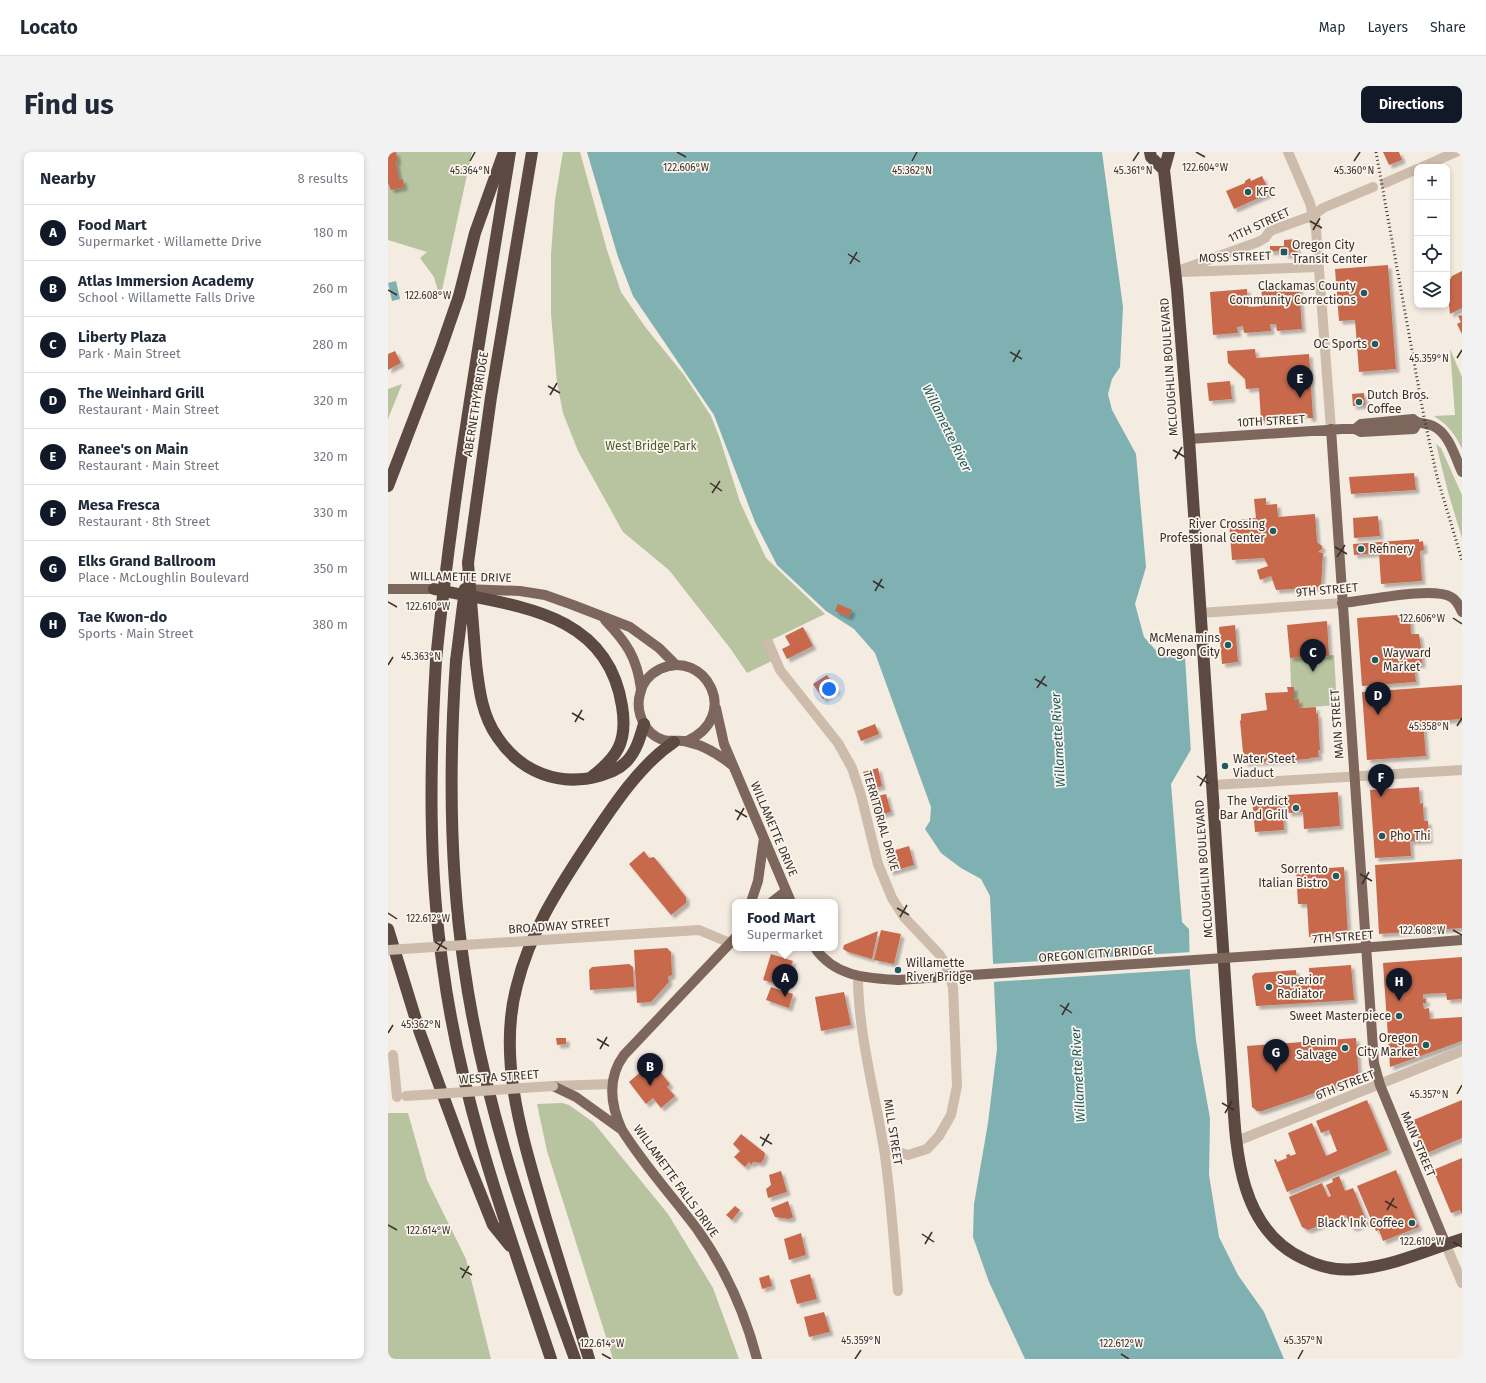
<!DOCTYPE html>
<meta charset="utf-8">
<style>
:root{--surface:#fff;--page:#f2f2f3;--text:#1f2937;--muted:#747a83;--line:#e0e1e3;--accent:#111827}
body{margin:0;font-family:"Fira Sans",sans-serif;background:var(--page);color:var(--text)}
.controls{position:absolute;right:12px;top:12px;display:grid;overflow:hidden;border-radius:8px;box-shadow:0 2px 6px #0003}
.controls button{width:36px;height:36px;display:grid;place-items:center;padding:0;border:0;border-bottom:1px solid var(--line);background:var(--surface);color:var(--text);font:20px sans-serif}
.you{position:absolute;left:441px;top:537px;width:14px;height:14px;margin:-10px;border:3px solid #fff;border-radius:50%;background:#1a73e8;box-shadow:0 0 0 6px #1a73e833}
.badge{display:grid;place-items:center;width:26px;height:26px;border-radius:50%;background:var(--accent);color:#fff;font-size:13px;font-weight:700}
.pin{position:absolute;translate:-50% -33px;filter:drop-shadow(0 1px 2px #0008)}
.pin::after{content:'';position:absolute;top:21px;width:14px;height:12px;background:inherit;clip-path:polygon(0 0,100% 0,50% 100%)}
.popup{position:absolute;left:344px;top:747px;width:106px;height:52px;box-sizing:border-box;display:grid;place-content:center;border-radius:8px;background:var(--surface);filter:drop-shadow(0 1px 3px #0005);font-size:13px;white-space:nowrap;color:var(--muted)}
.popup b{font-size:15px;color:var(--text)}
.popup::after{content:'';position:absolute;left:50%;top:100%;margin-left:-8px;border:8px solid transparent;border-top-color:var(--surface)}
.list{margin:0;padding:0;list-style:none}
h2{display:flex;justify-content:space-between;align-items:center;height:52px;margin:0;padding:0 16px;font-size:17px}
h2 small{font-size:13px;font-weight:400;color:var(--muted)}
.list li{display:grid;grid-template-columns:26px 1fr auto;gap:12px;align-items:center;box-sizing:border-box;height:56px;padding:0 16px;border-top:1px solid var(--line)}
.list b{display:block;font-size:15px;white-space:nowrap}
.list p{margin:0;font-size:13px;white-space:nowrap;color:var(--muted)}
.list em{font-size:13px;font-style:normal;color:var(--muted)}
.icon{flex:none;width:22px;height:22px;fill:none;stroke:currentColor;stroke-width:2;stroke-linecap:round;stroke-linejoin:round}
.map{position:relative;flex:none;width:1074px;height:1207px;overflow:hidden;border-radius:8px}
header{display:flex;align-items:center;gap:24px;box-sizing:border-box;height:56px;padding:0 20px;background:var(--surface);border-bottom:1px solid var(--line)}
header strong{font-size:19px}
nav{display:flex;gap:22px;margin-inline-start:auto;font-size:14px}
.intro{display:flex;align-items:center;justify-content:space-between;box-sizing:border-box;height:96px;padding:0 24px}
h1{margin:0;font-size:28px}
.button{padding:10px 18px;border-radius:8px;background:var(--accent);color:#fff;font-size:14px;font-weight:700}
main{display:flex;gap:24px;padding:0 24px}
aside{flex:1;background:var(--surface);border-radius:8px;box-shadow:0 2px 6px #0003}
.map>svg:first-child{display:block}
.green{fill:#b8c4a0}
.water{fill:#7fb0b2}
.pier{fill:#f4ebe1}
.building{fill:#c8694b;filter:url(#shadow)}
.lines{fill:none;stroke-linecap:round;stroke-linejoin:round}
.minor{stroke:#cdbbac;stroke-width:10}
.major{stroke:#7d675c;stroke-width:10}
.highway{stroke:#5c4a42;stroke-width:12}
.rail{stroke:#3b302b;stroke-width:3;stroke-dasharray:1 3;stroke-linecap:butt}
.minor-bridge{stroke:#cdbbac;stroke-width:10}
.major-bridge{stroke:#7d675c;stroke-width:10}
.highway-bridge{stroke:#5c4a42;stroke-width:12}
.ticks{fill:none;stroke:#3b302b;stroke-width:1.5}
.poi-dot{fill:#1f5a5e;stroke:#fbf5ee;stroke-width:1.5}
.labels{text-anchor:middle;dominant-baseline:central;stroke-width:3.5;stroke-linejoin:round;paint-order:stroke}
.poi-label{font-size:12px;fill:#3b302b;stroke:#fbf5ee;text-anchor:end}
.street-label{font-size:12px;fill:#3b302b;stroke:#fbf5ee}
.park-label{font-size:12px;fill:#4a5a2e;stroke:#fbf5ee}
.water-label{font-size:13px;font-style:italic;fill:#1f5a5e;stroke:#fbf5ee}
.ticks-label{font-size:10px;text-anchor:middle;fill:#3b302b;stroke:#fbf5ee;stroke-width:3.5;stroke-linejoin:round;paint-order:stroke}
</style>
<header>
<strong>Locato</strong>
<nav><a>Map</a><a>Layers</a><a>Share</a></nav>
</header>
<div class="intro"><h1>Find us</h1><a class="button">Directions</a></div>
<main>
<aside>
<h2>Nearby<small>8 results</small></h2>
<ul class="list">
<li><span class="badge">A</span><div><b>Food Mart</b><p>Supermarket · Willamette Drive</p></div><em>180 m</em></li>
<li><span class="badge">B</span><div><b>Atlas Immersion Academy</b><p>School · Willamette Falls Drive</p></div><em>260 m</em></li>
<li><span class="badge">C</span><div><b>Liberty Plaza</b><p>Park · Main Street</p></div><em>280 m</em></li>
<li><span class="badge">D</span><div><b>The Weinhard Grill</b><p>Restaurant · Main Street</p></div><em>320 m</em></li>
<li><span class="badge">E</span><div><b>Ranee's on Main</b><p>Restaurant · Main Street</p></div><em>320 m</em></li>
<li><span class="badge">F</span><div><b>Mesa Fresca</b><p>Restaurant · 8th Street</p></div><em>330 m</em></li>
<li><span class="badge">G</span><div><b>Elks Grand Ballroom</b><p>Place · McLoughlin Boulevard</p></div><em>350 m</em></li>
<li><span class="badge">H</span><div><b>Tae Kwon-do</b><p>Sports · Main Street</p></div><em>380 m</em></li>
</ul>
</aside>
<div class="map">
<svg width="1074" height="1207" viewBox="0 0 1074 1207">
<defs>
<filter id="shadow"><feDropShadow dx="3.5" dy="3.5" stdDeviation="1" flood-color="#0004"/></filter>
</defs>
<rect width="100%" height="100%" fill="#f4ebe1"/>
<!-- green -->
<path class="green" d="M0,0h84l-30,138 -4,1 -4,-14 -14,-19 7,-6 -39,-12z
M175,0h17l27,98 14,42 25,36 38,47 27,41 9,23 20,63 26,56 59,56 -58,28 7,18 -27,13 -17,-25 -61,-78 -46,-38 -45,-81 -15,-38 -6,-30 -6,-69v-60l4,-54z
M1062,197l12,28v72c-7,-15 -14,-24 -28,-33l21,-1z
M14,232l-14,35v-30z
M1048,292l5,4 21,47v43l-14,-46z
M946,503l3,50 -38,3 -1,-9 -4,1v-13h-3l-1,-29z
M174,951l7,2 24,17 75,92 45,74 26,71h-126l-66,-208 -10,-47z
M0,961h20l19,67 39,79 25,100h-103z"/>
<!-- water -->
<path class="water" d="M199,0h515l21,155 -3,60 -8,12 -4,15 4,16 24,44 10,113 -11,37 9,33 16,18 26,4 7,87 -22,38 11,138 7,7 1,46 6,66 14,77 -1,57 10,62 19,38 26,37 20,47h-259l-36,-77 -16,-45 1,-33 14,-81 9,-74 -7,-153 -9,-17 -20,-11 -20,-15 -16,-24 5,-8 1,-14 -56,-154 -21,-24 -28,-18 -49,-46 -22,-43 -41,-107 -81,-119 -15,-39z
M8,129l4,18 -8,2 -4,-18z"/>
<!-- pier -->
<path class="pier" d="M797,505l3,2 7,87 -4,7z
M804,800v17l-200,13 -1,-18z"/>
<!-- building -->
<path class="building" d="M0,0h8l2,9h-2l3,19 4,-1 1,8 -13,3 -3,-7z
M995,0h16l3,8 -13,5z
M874,24l8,17 -36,16 -8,-18 19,-8v-2l5,-3 1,3z
M908,87l1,16h-12l-1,-5 -14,2v-6h14v-6z
M878,98l-1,4 -17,5v-3z
M1000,113l8,104 -37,3 -4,-52 -16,1 -4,-52z
M1074,119v37l-12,6 -3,-29 5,-9z
M911,133l3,44 -25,2 -1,-7h-6l1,7 -27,2 -1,-7 -6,1 1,6 -25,2 -3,-43 37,-3 1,18 15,-1 -2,-18z
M1074,163v19l-5,-10 4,-2 -3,-6z
M867,197l1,9 53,-4 4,64h-5v-4l-31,3v3l-16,1 -2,-33 -13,1 -1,-10 -17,-16 -1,-12z
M7,199l6,12 -13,7v-16z
M842,229l2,18 -23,2 -2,-18z
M976,241l1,12 -12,1 -1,-12z
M1026,321l2,17 -65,4 -2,-17z
M878,346v7l11,-1 1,13 37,-3 2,28 5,4v3l-4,3 5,1 -2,34 -45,3 -5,-14 -11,4 -3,-10 11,-4 -4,-8 -32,2 -3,-39 27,-3 -2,-19z
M990,364l2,20 -26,2 -1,-20z
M1031,387v3l4,-1 1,9 -4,1 2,30 -41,3 -2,-31 -25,2 -1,-11z
M450,452l14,6 -3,7 -14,-6z
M1022,462l1,20h8l2,13 1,17 -8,1 2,17 -54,4 -5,-68z
M939,469l2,35 -39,2 -3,-33z
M847,473l3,37 -16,2 -3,-37z
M415,475l10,19 -26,13 -5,-10 8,-4 -5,-9z
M439,523l10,15 -14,9 -10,-15z
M1074,533v34l-39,3 3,34 -59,4 -5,-68z
M899,535h7v13l5,-1v9l17,-1v7h2l2,36h-2l1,7 -10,1v1l-65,4 -4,-42 1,-1v-6l26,-4 -2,-17 23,-1z
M487,572l4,10 -18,7 -4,-10z
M490,616l4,18 -14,4 -5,-18z
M1031,635l1,17 3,-1 1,18h4l1,19 -19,1 1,15 -36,2 -5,-68z
M950,640l2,34 -36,3 -1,-17 -15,1 -1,-18z
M498,642l5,18 -16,4 -5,-18z
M894,644l2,34 -29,2 -3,-34z
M521,694l5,19 -24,7 -5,-19z
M256,699l5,7 5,-1 32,40v6l-15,12 -42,-51z
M1074,707v69l-83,6 -4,-69z
M956,715l4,68 -39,2 -2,-33h-9l-2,-34z
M493,778l20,4 -7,30 -20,-4z
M490,779l-6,28 -24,-7 -5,-3 1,-4z
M279,796l4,4 1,23 -4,2 1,5 -18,20 -14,1 -3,-53z
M383,802l22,7 -9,25 -21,-6z
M1074,805v42l-15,1 -1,-7 -23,1v5h3v4h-3l1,6 5,-1 1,11 32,-2v24l-72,26 -7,-104z
M241,812l4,3 1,20 -44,3 -1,-20 3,-3z
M963,813l3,35 -98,6 -4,-30 3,-3 41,-3 1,13 13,-1 -1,-14z
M383,835l22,7 -4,14 -23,-8z
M456,840l7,33 -30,6 -6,-34z
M168,886h10v6l-9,1z
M968,886l3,40 -18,2v4l-79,27h-5l-5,-4 -5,-61z
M264,910l18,22 -3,3 8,9 -14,12 -8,-10 -7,6 -17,-22z
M979,948l21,50 -101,42 -13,-32 2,-1 1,3 10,-4 -1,-3 4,-1v2l6,-2 -8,-21 24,-10 14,33 11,-5 -8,-21 -8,3 -5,-12z
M1074,948v38l-37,16 -14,-33z
M353,982l24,19 -1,6 -3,4 -8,-1 -2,3 -2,-3 -4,5 -11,-10 6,-6 -7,-7z
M1074,1006v56l-2,-4 -9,3 -18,-43z
M1008,1018l23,57 -36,14 -4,-11 -3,1 -19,-45z
M393,1019l6,21 -19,6 -2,-9 5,-4 -2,-10z
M951,1024l6,15 8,-3 14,34 -13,6 -4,-2 -4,-11 -38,15 -6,-3 -13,-30 33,-14 6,14 3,-1 -5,-11 7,-3 -1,-3z
M400,1049l5,16 -4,2 -14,-2 -4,-9z
M347,1054l5,4 -8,10 -6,-5z
M413,1081l5,22 -17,5 -5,-21z
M422,1122l7,25 -20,5 -7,-24z
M381,1123l3,11 -10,3 -3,-11z
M436,1160l6,20 -21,5 -5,-20z"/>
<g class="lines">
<!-- minor -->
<path class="minor" d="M900,0l22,51 6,26 15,200
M1034,15l34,-15
M997,31l32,-14
M787,120l83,-30 7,-4 5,-7 44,-16 9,-7 50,-21
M793,120l138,-5
M812,461l142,-10
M380,490l12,28 58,73 14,25 9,27 17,69 14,34 12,19 35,37 5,8 9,25 4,99 -6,29 -12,21 -12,13 -19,6 -24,-7
M824,633l250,-15
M185,786l126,-8 31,13
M470,825c0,55 17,117 26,172 7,47 10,95 14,142
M5,903l4,42
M165,934l59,-2
M849,989l225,-90
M1058,1093l16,38"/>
<!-- major -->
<path class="major" d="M943,277l43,634 6,22 66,160
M967,277l6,-5 52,-5c6,6 12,3 20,7 16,7 22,31 29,46
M801,287l153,-10h13l6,3 53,-3 3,-5
M0,437h54
M76,437l56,2 25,4 28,10 57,22 29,21 17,17
M954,451c24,-2 90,-17 109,-6 6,3 8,9 11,15
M217,468c21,22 32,37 36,69
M328,556l8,36 67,158
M299,589c55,-25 18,-93 -27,-72 -10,5 -18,14 -20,25 -4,14 1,29 11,39 15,13 24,5 37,9 18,4 32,13 45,24
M363,750l7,-21 6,-43
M384,750l14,-11
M347,786l-111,117c-17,23 -14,49 -2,75 22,35 50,66 75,99 28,39 48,84 60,130
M427,796c20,29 52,30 83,32
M909,801l165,-13
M165,934l23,11 46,33"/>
<!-- highway -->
<path class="highway" d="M762,0l1,5 13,13
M781,0l-5,18 13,119 12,150 42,629c5,66 1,158 73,191 16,8 34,12 53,10 36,-3 71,-19 105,-30
M0,334l53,-138 18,-52 16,-63 29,-81
M80,411l23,-166 41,-245
M46,437c78,17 173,20 188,117 6,36 -5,52 -32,72
M48,508c-6,103 -8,205 7,308 18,134 65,263 108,391
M68,509c-7,102 -7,204 8,305 19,135 64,265 111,393
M88,511c3,26 6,53 22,75 23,34 61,49 101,38 10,-3 19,-6 27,-14 10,-10 14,-24 18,-38
M0,777l32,104 45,122 28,70 17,21
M201,1207c-14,-47 -29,-94 -43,-140 -21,-74 -50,-157 -29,-234 13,-52 39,-93 68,-137 24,-36 53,-82 89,-106"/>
<!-- rail -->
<path class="rail" d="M988,0l48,265 13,60 25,83"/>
<!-- minor-bridge -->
<path class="minor-bridge" d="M0,798l185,-12
M18,944l147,-10"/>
<!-- major-bridge -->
<path class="major-bridge" d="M510,828l399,-27"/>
<!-- highway-bridge -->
<path class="highway-bridge" d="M80,411l8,100
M48,508c17,-171 47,-339 74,-508
M68,509l9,-72"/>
</g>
<!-- ticks -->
<path class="ticks" d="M289,0l9,5M808,0l9,5M82,9l5,-9M524,9l5,-9M745,9l6,-9M966,9l6,-9M922,69l12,7M925,78l7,-12M460,102l12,8M462,112l7,-12M0,138l9,5M622,200l12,7M1069,206l5,-8M625,210l7,-12M160,234l12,7M162,243l7,-12M785,298l12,7M787,307l7,-12M322,331l12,8M324,341l8,-12M947,395l12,7M949,405l8,-12M485,429l11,7M487,439l7,-12M0,450l9,5M1065,466l9,6M0,513l5,-8M647,527l12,7M649,536l8,-12M184,561l12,7M187,570l7,-12M1069,574l5,-8M809,624l12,8M812,634l7,-12M347,658l12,7M349,668l7,-12M972,722l12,7M974,732l7,-12M509,756l12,7M0,761l9,6M512,765l7,-12M1065,778l9,5M47,790l12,7M49,799l7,-12M672,853l12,8M674,863l7,-12M0,881l5,-8M209,887l12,7M212,897l7,-12M1069,942l5,-9M834,951l12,7M837,961l7,-12M372,985l12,7M374,994l7,-12M997,1049l12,7M999,1058l7,-12M0,1073l9,5M534,1082l12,8M1065,1090l9,5M537,1092l7,-12M72,1116l12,7M74,1126l7,-12M214,1202l9,5M733,1202l8,5M467,1207l6,-9M910,1207l5,-9"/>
<!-- markers -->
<g class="poi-dot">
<circle cx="860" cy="40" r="4"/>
<rect x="892" y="96" width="8" height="8" rx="2"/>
<circle cx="976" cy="141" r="4"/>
<circle cx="987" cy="192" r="4"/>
<circle cx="971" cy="250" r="4"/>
<circle cx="885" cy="379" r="4"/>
<circle cx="973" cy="397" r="4"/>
<circle cx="840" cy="493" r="4"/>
<circle cx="987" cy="508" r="4"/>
<circle cx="837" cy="614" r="4"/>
<circle cx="908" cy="656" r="4"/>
<circle cx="994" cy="684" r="4"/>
<circle cx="948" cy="724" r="4"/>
<circle cx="510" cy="818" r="4"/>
<circle cx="881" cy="835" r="4"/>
<circle cx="1011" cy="864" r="4"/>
<circle cx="1038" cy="893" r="4"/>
<circle cx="957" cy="896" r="4"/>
<circle cx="1024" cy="1071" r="4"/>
</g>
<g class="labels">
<!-- poi labels -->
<g class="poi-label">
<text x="868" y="40" text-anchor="start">KFC</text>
<text x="904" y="93" text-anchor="start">Oregon City<tspan x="904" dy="14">Transit Center</tspan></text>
<text x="968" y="134">Clackamas County<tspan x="968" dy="14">Community Corrections</tspan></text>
<text x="979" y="192">OC Sports</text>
<text x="979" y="243" text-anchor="start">Dutch Bros.<tspan x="979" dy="14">Coffee</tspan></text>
<text x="877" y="372">River Crossing<tspan x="877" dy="14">Professional Center</tspan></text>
<text x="981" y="397" text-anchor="start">Refinery</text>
<text x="832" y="486">McMenamins<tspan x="832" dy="14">Oregon City</tspan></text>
<text x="995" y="501" text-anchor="start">Wayward<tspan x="995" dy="14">Market</tspan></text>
<text x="845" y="607" text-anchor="start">Water Steet<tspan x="845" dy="14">Viaduct</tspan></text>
<text x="900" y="649">The Verdict<tspan x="900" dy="14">Bar And Grill</tspan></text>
<text x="1002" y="684" text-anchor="start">Pho Thi</text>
<text x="940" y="717">Sorrento<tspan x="940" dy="14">Italian Bistro</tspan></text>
<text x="518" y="811" text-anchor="start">Willamette<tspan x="518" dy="14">River Bridge</tspan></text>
<text x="889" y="828" text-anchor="start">Superior<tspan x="889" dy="14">Radiator</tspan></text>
<text x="1003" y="864">Sweet Masterpiece</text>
<text x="1030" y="886">Oregon<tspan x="1030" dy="14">City Market</tspan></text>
<text x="949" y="889">Denim<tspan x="949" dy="14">Salvage</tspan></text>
<text x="1016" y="1071">Black Ink Coffee</text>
</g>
<!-- street labels -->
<g class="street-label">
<text transform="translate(871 73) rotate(-25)">11TH STREET</text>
<text transform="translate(847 105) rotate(-2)">MOSS STREET</text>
<text transform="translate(781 215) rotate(-94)">MCLOUGHLIN BOULEVARD</text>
<text transform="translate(88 252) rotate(-81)">ABERNETHY BRIDGE</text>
<text transform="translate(883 269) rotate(-3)">10TH STREET</text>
<text transform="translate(73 425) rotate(1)">WILLAMETTE DRIVE</text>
<text transform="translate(939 438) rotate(-5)">9TH STREET</text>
<text transform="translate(949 572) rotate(-94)">MAIN STREET</text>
<text transform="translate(493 669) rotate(74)">TERRITORIAL DRIVE</text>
<text transform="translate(386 677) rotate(67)">WILLAMETTE DRIVE</text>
<text transform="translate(816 717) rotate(-94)">MCLOUGHLIN BOULEVARD</text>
<text transform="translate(171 774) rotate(-4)">BROADWAY STREET</text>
<text transform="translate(955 785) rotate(-4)">7TH STREET</text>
<text transform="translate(708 802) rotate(-4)">OREGON CITY BRIDGE</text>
<text transform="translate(111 925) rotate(-4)">WEST A STREET</text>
<text transform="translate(957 933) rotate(-21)">6TH STREET</text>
<text transform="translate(505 980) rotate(81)">MILL STREET</text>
<text transform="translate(1030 992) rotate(67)">MAIN STREET</text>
<text transform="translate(288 1029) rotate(54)">WILLAMETTE FALLS DRIVE</text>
</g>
<!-- park labels -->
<g class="park-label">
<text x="263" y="294">West Bridge Park</text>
</g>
<!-- water labels -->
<g class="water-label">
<text transform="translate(559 276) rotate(64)">Willamette River</text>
<text transform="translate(670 588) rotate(-93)">Willamette River</text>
<text transform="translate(690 923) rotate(-93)">Willamette River</text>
</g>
</g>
<g class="ticks-label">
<text x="817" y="19">122.604°W</text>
<text x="298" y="19">122.606°W</text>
<text x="82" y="22">45.364°N</text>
<text x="524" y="22">45.362°N</text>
<text x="745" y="22">45.361°N</text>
<text x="966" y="22">45.360°N</text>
<text x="40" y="147">122.608°W</text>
<text x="1041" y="210">45.359°N</text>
<text x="40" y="458">122.610°W</text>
<text x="1034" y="470">122.606°W</text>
<text x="33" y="508">45.363°N</text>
<text x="1041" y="578">45.358°N</text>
<text x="40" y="770">122.612°W</text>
<text x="1034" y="782">122.608°W</text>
<text x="33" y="876">45.362°N</text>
<text x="1041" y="946">45.357°N</text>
<text x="40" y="1082">122.614°W</text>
<text x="1034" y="1093">122.610°W</text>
<text x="473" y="1192">45.359°N</text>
<text x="915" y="1192">45.357°N</text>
<text x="214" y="1195">122.614°W</text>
<text x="733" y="1195">122.612°W</text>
</g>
</svg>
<div class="controls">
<button>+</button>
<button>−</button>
<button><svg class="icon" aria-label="locate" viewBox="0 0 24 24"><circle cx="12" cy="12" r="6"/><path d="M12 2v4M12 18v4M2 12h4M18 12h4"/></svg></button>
<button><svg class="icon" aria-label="layers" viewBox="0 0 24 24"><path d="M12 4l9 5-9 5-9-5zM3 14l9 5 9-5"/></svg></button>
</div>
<div class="you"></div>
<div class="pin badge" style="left:397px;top:845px">A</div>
<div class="popup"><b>Food Mart</b>Supermarket</div>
<div class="pin badge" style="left:262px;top:934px">B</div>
<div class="pin badge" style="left:925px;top:520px">C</div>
<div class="pin badge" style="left:990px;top:563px">D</div>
<div class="pin badge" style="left:912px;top:246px">E</div>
<div class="pin badge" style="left:993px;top:645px">F</div>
<div class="pin badge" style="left:888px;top:920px">G</div>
<div class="pin badge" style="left:1011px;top:849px">H</div>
</div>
</main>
